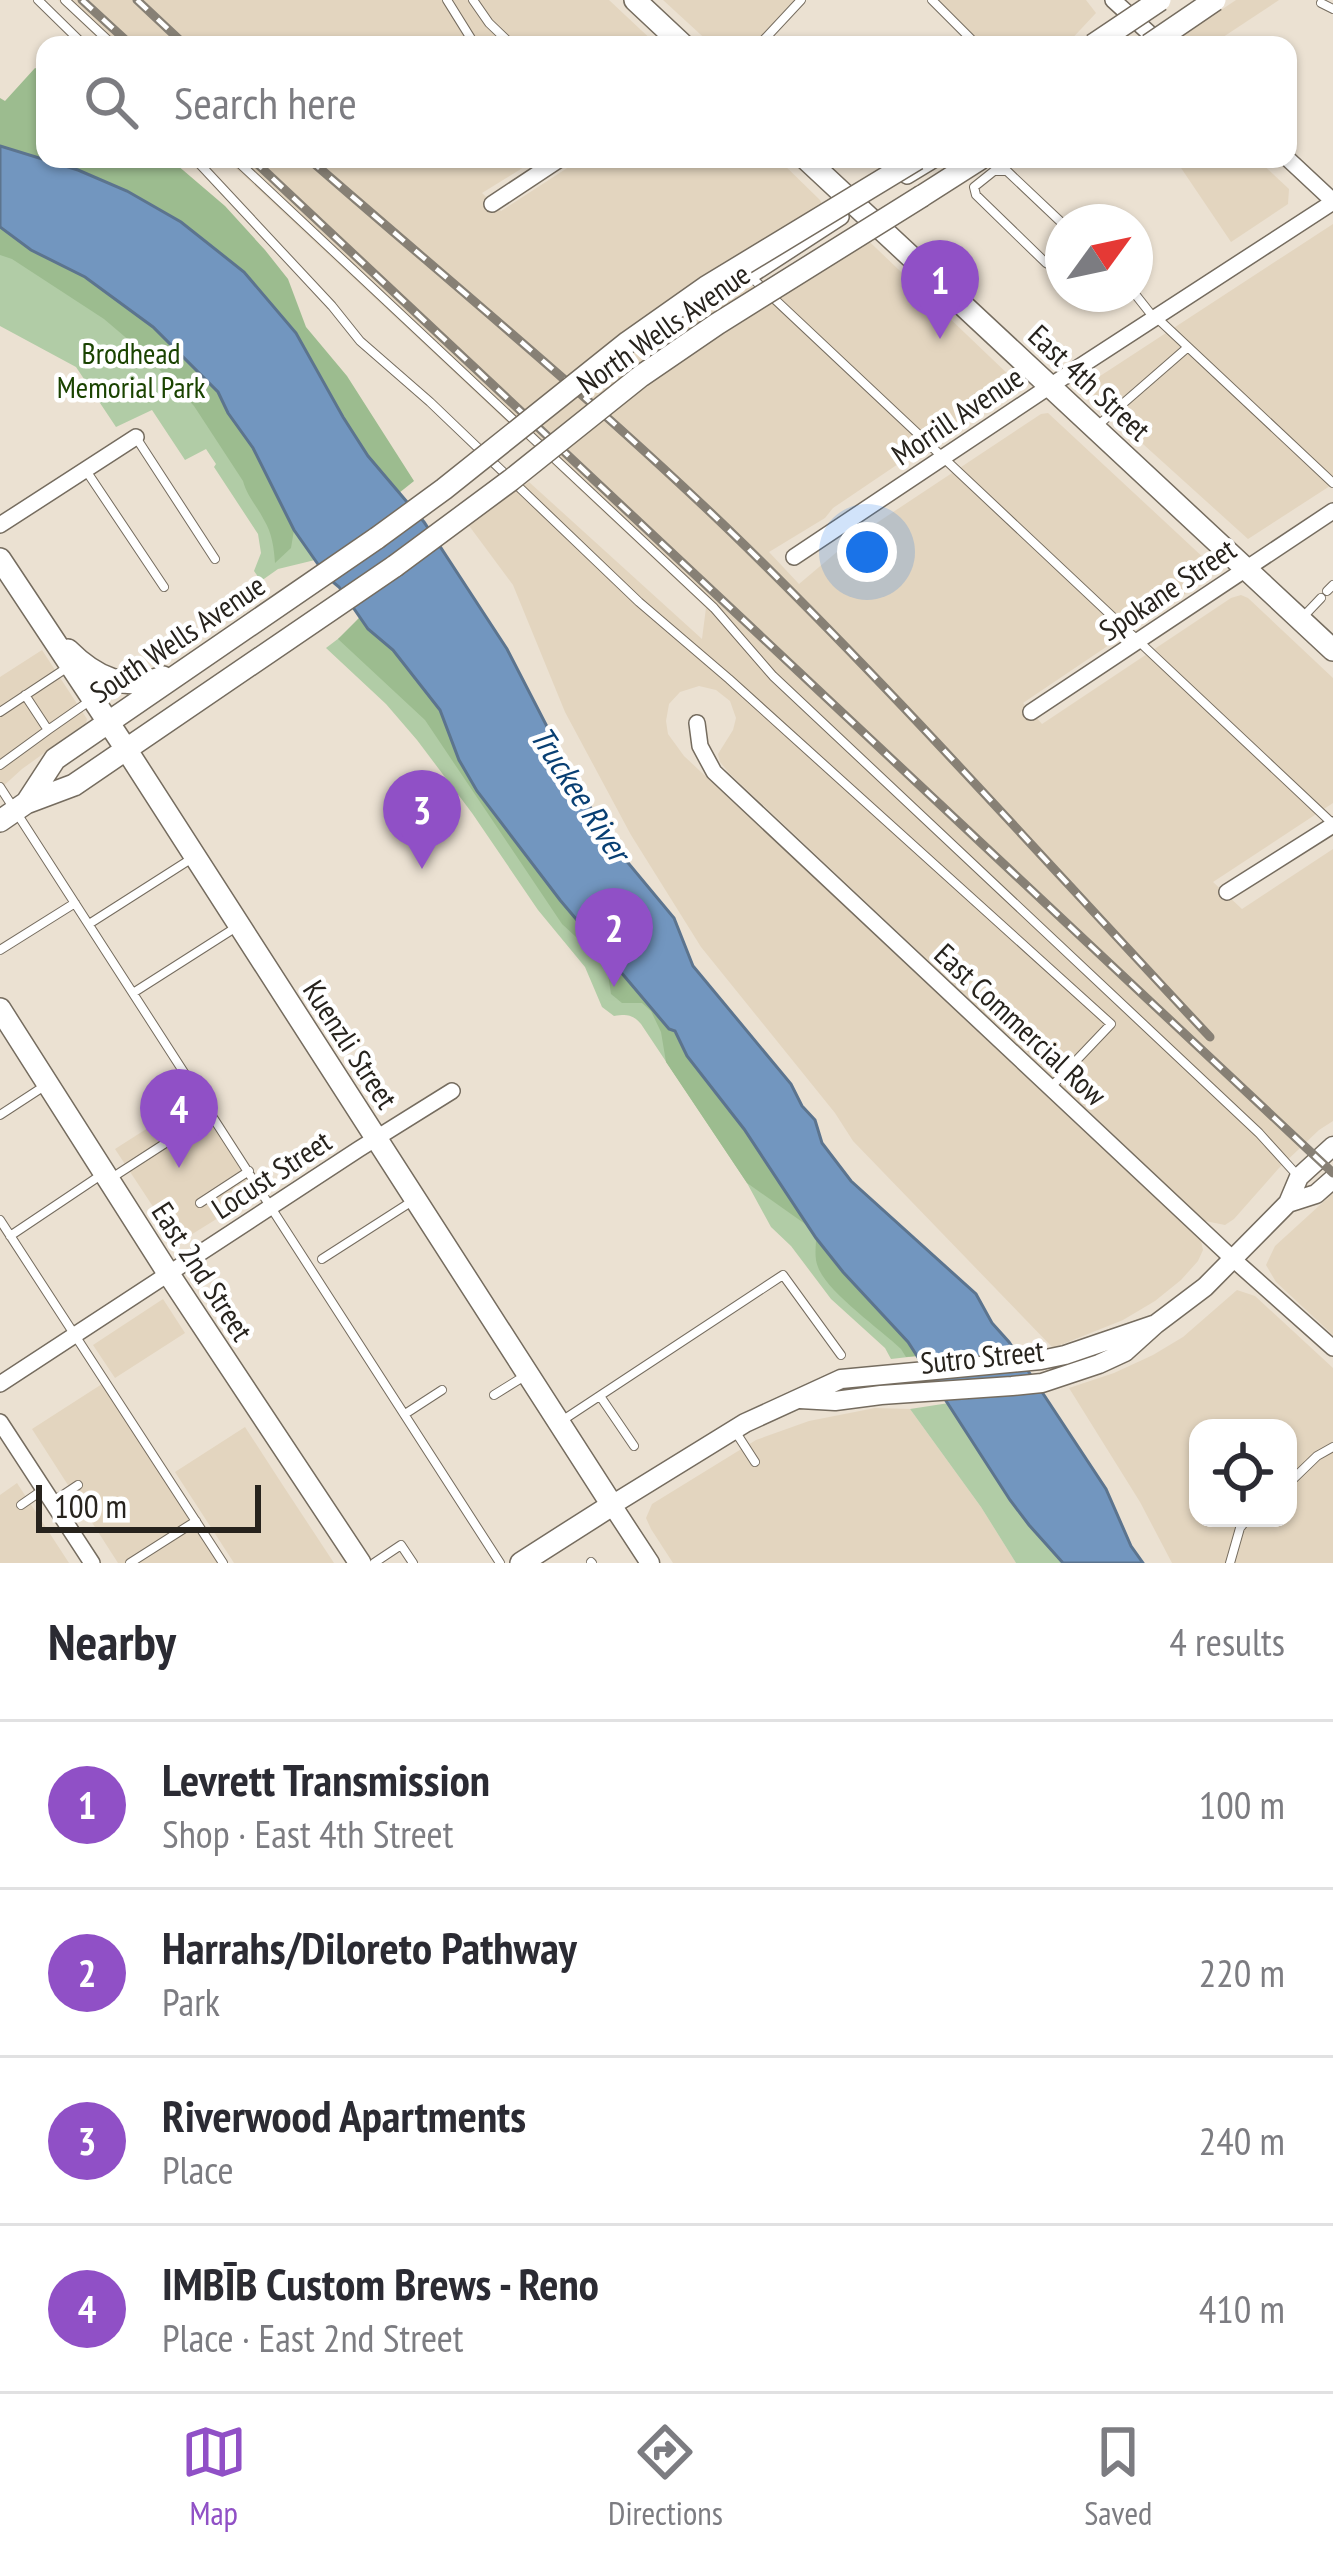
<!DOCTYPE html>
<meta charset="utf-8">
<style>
:root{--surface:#fff;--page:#f7f7f7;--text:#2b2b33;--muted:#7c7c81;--line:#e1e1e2;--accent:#9050c6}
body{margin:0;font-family:"PT Sans Narrow",sans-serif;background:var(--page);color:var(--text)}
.controls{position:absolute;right:36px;bottom:36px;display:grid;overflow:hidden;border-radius:24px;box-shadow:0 3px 9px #0004}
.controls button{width:108px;height:108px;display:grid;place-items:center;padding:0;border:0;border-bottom:3px solid var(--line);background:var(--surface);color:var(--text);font:60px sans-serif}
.compass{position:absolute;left:1045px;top:204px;width:108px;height:108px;border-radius:50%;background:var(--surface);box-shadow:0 3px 9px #0004;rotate:57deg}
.scale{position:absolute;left:36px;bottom:30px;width:225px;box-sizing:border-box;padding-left:12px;border:6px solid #27231d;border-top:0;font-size:33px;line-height:42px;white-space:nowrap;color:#27231d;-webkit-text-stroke:9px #fff;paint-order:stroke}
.you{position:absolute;left:867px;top:552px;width:42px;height:42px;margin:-30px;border:9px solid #fff;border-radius:50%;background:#1a73e8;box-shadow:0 0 0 18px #1a73e833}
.badge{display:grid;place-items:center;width:78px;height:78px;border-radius:50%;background:var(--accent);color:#fff;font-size:39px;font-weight:700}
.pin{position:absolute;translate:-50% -99px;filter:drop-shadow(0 3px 6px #0008)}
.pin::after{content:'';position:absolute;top:63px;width:42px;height:36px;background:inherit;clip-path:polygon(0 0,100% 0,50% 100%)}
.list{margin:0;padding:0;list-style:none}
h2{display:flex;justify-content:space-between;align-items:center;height:156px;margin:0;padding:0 48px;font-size:51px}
h2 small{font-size:39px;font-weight:400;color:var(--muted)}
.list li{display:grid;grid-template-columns:78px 1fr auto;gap:36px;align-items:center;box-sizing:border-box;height:168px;padding:0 48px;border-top:3px solid var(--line)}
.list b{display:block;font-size:45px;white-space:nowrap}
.list p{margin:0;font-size:39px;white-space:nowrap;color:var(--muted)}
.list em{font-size:39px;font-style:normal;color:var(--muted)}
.icon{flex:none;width:66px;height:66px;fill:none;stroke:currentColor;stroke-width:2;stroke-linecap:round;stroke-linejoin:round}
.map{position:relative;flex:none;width:1333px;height:1563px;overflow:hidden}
.search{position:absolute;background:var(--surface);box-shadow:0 3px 9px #0004;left:36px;right:36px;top:36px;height:132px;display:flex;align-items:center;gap:30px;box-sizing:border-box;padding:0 42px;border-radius:24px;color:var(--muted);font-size:45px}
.sheet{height:828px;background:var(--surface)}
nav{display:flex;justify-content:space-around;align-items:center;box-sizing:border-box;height:168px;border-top:3px solid var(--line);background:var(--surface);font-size:33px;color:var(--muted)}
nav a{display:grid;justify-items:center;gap:6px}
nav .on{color:var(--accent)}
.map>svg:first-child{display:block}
.built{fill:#e3d5bf;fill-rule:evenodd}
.green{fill:#b1cca6}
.forest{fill:#9cbc8f}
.water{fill:#7296bf;stroke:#5c748e;stroke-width:3}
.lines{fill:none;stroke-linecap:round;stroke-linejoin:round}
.service-casing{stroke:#756c5f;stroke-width:10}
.minor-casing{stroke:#756c5f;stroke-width:18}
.tertiary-casing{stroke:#756c5f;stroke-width:21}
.secondary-casing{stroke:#756c5f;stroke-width:24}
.service{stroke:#fff;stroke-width:8}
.minor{stroke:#fff;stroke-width:15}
.tertiary{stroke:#fff;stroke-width:18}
.secondary{stroke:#fff;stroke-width:21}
.rail-casing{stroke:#878075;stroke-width:9}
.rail{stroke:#fff;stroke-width:4.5;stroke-dasharray:14;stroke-linecap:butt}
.secondary-bridge-casing{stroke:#756c5f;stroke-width:24;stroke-linecap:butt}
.secondary-bridge{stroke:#fff;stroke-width:21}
.labels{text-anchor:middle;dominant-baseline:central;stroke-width:9;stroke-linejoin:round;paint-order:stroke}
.street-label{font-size:30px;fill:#27231d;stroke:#fff}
.park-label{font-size:30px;fill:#1a4300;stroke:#fff}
.water-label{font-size:33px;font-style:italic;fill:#083f73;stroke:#fff}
</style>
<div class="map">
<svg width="1333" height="1563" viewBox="0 0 1333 1563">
<rect width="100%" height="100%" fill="#ebe1d2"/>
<!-- built -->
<path class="built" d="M58,0h551l48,45h-552z
M663,0h138l-42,45h-47z
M932,0h154l10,13 -30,32h-89z
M1236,0h43l-68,45h-19l-10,-9z
M226,159h311l-55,34 19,18 80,-52h197l42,41 3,7 -90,59 21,22 99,-62 159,152v9l-179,121 -8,10 -56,34 30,32 52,-44 190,-126 7,-1 158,147 5,10 -4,9 -184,124 19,21 189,-126 10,-3 7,3 85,80v125l-120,79 29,27 91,-60v272l-14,9 -40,38 -45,51 -9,6 -20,-4 -476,-448 -9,-11 -2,-8 15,-24 3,-12 -6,-17 -14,-11 -17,-4 -19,6 -11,12 -3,17 2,13 16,22 517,485 2,9 -5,11 -17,19 -26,21 -32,19 -70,28 -200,-207 -18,-28 -134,-166 -70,-112 -66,-123 -52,-127 -46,-62 62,-41 173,157 4,-31z
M1175,159h82l32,30 -1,15 -57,38z
M1333,224v260l-85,55 -157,-142 -2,-7 5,-10z
M42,650l45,69 -1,4 -64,46 -22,20v-112z
M198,1096l62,96 -79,49 -6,-1 -60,-91z
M1332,1194l1,1v140l-57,-53 -10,-17 9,-19z
M1237,1290l18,6 78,72v195h-161l-32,-61 -71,-114 45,-15 39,-18 30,-18zM1198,1428h90v90h-90z
M163,1299l22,34 -70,45 -22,-33z
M102,1384l96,144 23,35h-103l-86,-134z
M875,1408l35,1 71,98 35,56h-343l-22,-34 -5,-11 6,-14 104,-64 53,-19z
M245,1427l37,57 52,79h-100l-22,-34 -37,-57z
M17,1483l52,80h-69v-68z"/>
<!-- green -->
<path class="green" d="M0,227l6,2 247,219 41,82 21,30 -37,9 -17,12 -7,-10 7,-18 -3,-19 -44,-67 2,-3 -10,-15 -21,11 -33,-50 -36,17 -40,-60 -76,-41z
M360,617l200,283 109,129 147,209 101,118 -26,3 -6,-11 -54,-49 -40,-53 -20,-19 -24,-44 -106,-159c-9,-10 -14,-10 -27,-8l-12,-9 -17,-40 -47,-57 -66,-97 -55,-73 -31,-36 -60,-56 21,-16z
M949,1403l80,122 34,38h-47l-35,-56 -71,-98z"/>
<!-- forest -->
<path class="forest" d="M35,68l10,4v87h125l55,47 40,44 23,29 18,48 41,49 67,105 -15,12 -31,-37 -25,-39 -47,-84 -52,-61 -63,-50 -54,-31 -49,-21 -78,-24v-48l5,3z
M0,227l31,23 54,27 68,50 65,65 10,21 25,35 41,82 -3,18 -16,15c-1,-15 -3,-30 -11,-43 -7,-14 -17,-24 -21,-39l-49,-75 -50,-53 -40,-34 -92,-60 -12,-4z
M360,617l8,12 25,21 48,60 18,50 50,74 36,43 15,23 109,129 5,2 13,25 57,73 64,97 -61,-43 -81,-121 -5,-30 -10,-21 -9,-8h-20l-11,-9 -3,-20 -6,-13 -40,-37 -137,-204 -87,-81z
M816,1238l27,34 65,70 9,14 -11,1 -5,-8c-21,-20 -74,-57 -83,-82 -4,-9 -2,-20 -2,-29z"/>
<!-- water -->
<path class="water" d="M0,146l78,24 49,21 54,31 63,50 52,61 47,84 25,39 56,66 83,127 65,126 37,65 65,78 19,48 98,118 11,22 13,14 7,23 29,38 125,113 16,29 17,19 97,147 25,57 12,17h-80l-34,-38 -19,-25 -102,-158 -65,-70 -27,-34 -72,-109 -57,-73 -12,-25 -6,-2 -109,-129 -83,-109 -18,-31 -19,-50 -47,-60 -25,-21 -29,-42 -12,-10 -12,-17 -21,-30 -41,-82 -25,-35 -10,-21 -65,-65 -68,-50 -54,-27 -31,-23z"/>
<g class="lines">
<defs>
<path id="service" d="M38,0l46,45
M65,0l48,45
M447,0l28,45
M473,0l16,23 23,22
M932,0l45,45
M1321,3l12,6
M759,45l42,-45
M195,159l137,147 28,35 70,61 209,200 90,77 382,345 -60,63
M235,159l479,449 59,68 486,457 39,43
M1063,224l-56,-53h-13l-20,16 2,8 70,68 12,6 5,-1
M750,276l582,547
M1135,294l19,24
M1157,318l176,165
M1096,427l92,-80
M137,439l78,120
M87,472l77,115
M1327,591l6,-6
M1301,619l20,-21
M0,712l68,-45
M48,730l43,-30
M0,765l48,-35 -23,-35
M0,787l500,776
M89,924l105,-67
M0,950l75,-47
M133,993l105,-67
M0,1115l46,-30
M110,1179l102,-66
M200,1203l49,-32
M0,1220l223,343
M10,1236l94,-63
M322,1259l92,-59
M494,1395l29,-18
M600,1396l34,50
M405,1414l37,-24
M560,1422l223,-147 58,80
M735,1431l20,31
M1288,1484l29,-28 16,-9
M54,1501l24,-16
M21,1505l23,-16
M591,1562l1,1
M130,1563l66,-42
M374,1563l27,-18 12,18
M1230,1563l10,-35 8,-10"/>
<path id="minor" d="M1113,0l47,43
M1288,159l45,42
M907,176l28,-17
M492,204l68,-45
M750,276l91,-59
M0,525l136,-88
M794,557l256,-171 283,-184
M1031,712l302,-201
M697,723l3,23 14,26 519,487 100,89
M1227,892l106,-67
M0,1384l359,-235 93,-58
M0,1422l92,141"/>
<path id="tertiary" d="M1288,1203l28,-9 17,-15
M800,1399l35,2 46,-6 131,-9 30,-3 57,-19 26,-12 31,-28 49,-37 83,-84 11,-26 34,-31
M650,1563l-38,-58 133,-82 96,-44 200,-19 24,-5 91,-31"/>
<path id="secondary" d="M635,0l48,45
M806,159l527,491
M922,196l58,-37
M0,559l126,190 486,756 -91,58
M68,650c28,28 57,41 95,27
M27,802l28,-43 322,-221
M0,821l26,-18 48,-18 321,-219
M0,1009l168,264 192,290"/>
</defs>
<!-- service casing -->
<use href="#service" class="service-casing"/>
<!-- minor casing -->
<use href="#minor" class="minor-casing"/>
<!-- tertiary casing -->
<use href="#tertiary" class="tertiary-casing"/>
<!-- secondary casing -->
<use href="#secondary" class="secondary-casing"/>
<!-- service -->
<use href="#service" class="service"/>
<!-- minor -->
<use href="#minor" class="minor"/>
<!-- tertiary -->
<use href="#tertiary" class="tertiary"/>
<!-- secondary -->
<use href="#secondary" class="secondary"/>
<defs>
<path id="rail" d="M82,0l49,45
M137,0l48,45
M252,159l1081,1014
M309,159c141,123 286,242 421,372 167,162 321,337 480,506"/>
</defs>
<!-- rail casing -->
<use href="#rail" class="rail-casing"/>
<!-- rail -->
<use href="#rail" class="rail"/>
<defs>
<path id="secondary-bridge" d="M1093,45l67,-45
M1149,45l66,-45
M377,538l67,-49 184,-147 78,-55 211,-128
M395,566l116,-86 130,-104 76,-52 205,-128"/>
</defs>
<!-- secondary-bridge casing -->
<use href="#secondary-bridge" class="secondary-bridge-casing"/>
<!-- secondary-bridge -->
<use href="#secondary-bridge" class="secondary-bridge"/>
</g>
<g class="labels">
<!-- street labels -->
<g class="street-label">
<text transform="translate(663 328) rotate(-35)">North Wells Avenue</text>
<text transform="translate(1090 382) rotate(43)">East 4th Street</text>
<text transform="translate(957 415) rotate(-34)">Morrill Avenue</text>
<text transform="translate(1167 589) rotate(-34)">Spokane Street</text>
<text transform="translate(177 638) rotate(-34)">South Wells Avenue</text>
<text transform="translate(1021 1024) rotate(43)">East Commercial Row</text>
<text transform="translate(351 1044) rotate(57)">Kuenzli Street</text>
<text transform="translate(271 1174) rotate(-33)">Locust Street</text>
<text transform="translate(203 1271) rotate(57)">East 2nd Street</text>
<text transform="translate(982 1356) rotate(-6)">Sutro Street</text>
</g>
<!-- park labels -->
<g class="park-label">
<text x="131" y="352">Brodhead<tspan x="131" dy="34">Memorial Park</tspan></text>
</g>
<!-- water labels -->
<g class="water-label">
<text transform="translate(581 793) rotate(57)">Truckee River</text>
</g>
</g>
</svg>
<div class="controls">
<button><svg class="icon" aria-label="locate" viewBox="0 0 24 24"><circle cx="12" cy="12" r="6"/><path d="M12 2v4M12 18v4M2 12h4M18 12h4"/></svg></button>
</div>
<svg class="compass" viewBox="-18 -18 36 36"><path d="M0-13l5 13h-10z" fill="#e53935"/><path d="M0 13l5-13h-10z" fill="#7c7c81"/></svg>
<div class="scale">100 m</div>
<div class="you"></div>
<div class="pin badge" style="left:940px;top:339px">1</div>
<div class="pin badge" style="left:614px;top:987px">2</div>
<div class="pin badge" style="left:422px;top:869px">3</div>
<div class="pin badge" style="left:179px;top:1168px">4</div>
<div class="search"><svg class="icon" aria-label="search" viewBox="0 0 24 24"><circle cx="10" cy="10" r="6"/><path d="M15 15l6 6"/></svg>Search here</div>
</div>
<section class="sheet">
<h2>Nearby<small>4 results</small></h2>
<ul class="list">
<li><span class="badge">1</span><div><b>Levrett Transmission</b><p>Shop · East 4th Street</p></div><em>100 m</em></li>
<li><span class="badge">2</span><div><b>Harrahs/Diloreto Pathway</b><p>Park</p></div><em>220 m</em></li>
<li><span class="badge">3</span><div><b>Riverwood Apartments</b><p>Place</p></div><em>240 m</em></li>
<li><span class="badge">4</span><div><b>IMBĪB Custom Brews - Reno</b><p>Place · East 2nd Street</p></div><em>410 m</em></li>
</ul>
</section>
<nav>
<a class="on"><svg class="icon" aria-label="map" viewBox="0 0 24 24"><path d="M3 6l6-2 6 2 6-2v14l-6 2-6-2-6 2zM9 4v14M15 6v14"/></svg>Map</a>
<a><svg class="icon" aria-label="directions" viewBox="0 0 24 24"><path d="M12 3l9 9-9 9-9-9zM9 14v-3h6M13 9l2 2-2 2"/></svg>Directions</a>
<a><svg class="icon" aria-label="saved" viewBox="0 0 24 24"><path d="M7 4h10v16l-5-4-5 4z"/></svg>Saved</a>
</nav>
